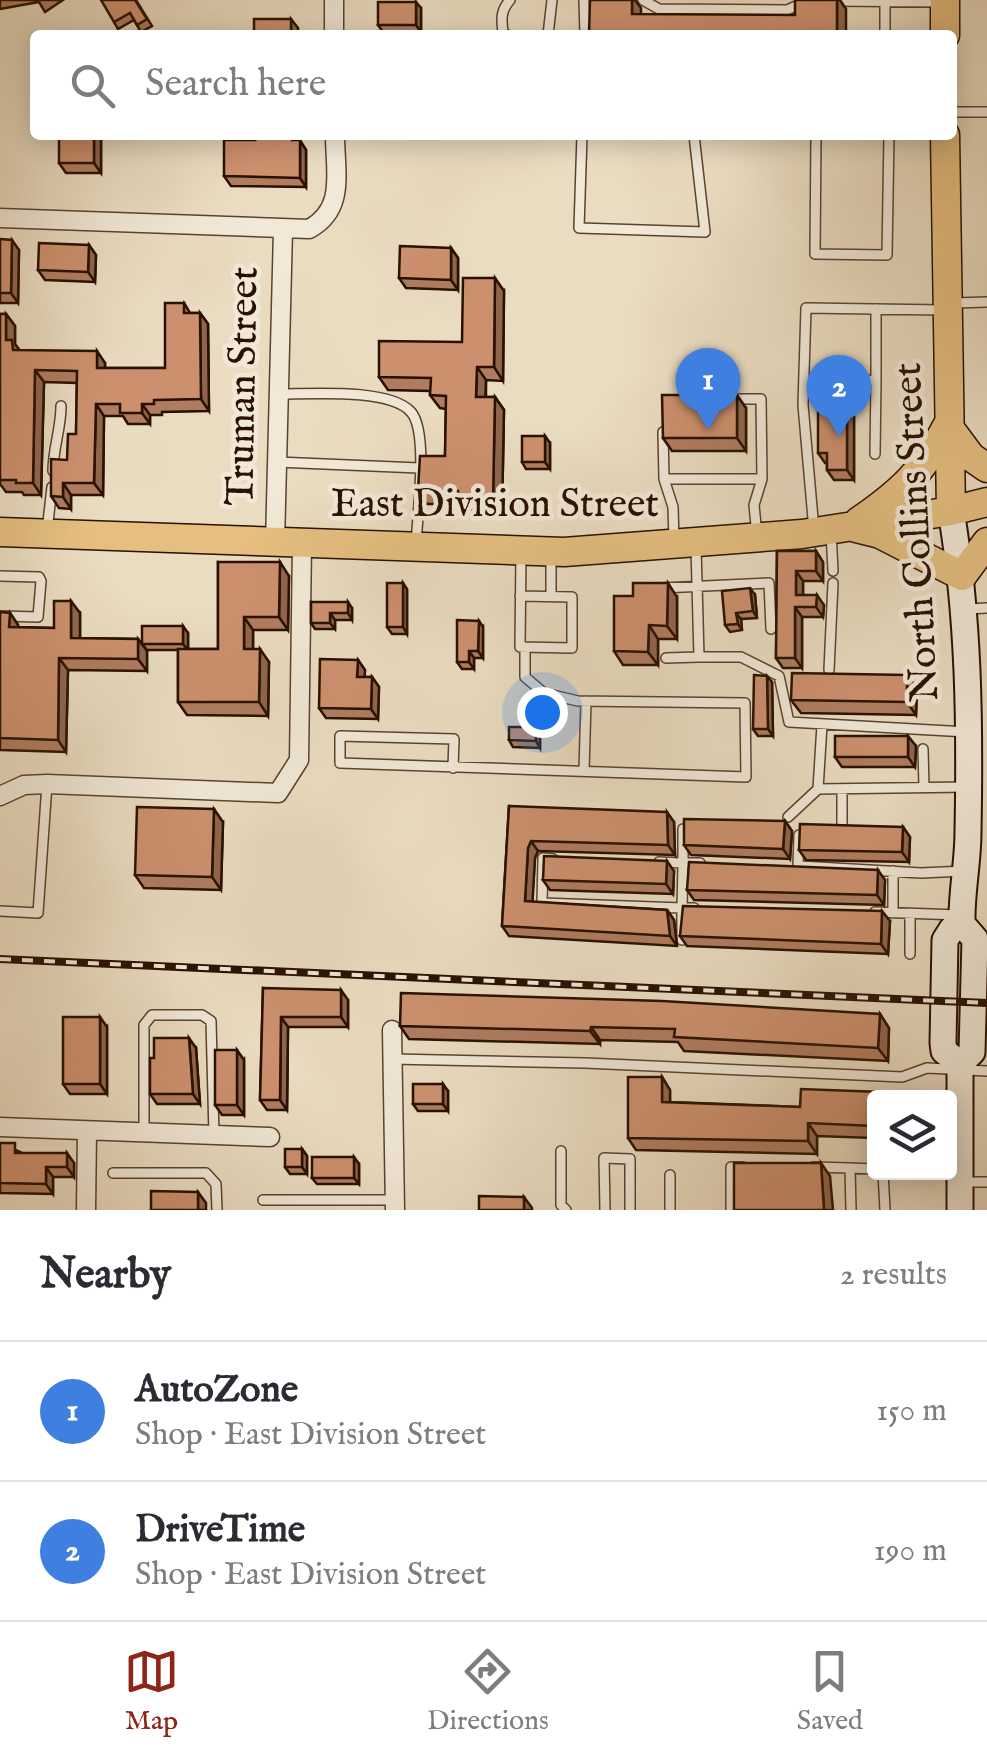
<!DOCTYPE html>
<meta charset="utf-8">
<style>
:root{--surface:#fff;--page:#f7f7f7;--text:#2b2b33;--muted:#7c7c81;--line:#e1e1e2;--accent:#8f2418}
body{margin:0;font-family:"IM FELL English",serif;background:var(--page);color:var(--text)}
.controls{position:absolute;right:30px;bottom:30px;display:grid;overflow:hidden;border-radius:10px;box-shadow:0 5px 25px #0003}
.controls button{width:90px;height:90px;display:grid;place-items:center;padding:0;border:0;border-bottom:2px solid var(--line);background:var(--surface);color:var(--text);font:50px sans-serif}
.you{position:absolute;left:542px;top:712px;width:35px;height:35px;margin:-25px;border:8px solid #fff;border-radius:50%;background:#1a73e8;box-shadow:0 0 0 15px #1a73e833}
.badge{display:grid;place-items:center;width:65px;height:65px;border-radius:50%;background:var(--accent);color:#fff;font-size:32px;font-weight:700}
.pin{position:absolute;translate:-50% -82px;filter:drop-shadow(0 2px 5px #0008)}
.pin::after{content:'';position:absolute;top:52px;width:35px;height:30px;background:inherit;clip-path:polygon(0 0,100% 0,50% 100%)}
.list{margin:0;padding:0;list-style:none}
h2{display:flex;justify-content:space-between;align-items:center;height:130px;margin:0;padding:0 40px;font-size:42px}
h2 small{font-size:32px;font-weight:400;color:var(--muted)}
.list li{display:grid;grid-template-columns:65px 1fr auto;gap:30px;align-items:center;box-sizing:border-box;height:140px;padding:0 40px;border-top:2px solid var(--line)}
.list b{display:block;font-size:38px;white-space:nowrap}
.list p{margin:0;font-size:32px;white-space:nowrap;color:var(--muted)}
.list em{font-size:32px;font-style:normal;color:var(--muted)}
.icon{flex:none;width:55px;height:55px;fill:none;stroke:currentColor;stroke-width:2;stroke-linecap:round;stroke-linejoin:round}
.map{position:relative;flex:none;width:987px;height:1210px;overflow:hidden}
.search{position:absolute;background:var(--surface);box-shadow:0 5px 25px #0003;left:30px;right:30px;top:30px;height:110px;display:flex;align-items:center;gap:25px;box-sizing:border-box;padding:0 35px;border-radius:10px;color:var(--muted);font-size:38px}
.sheet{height:410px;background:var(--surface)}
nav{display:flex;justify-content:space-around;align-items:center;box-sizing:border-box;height:140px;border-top:2px solid var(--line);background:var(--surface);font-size:28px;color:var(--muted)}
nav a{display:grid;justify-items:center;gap:5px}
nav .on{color:var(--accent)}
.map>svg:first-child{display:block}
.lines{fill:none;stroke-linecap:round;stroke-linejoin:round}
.service-casing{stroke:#594330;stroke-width:12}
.minor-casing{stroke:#594330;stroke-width:21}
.secondary-casing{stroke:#291000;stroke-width:29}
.primary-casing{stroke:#291000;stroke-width:31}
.service{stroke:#f1e8d7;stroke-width:9}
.minor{stroke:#f1e8d7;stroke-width:18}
.secondary{stroke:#f1e8d7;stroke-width:25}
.primary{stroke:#e5be80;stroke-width:28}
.rail-casing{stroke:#291000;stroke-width:8}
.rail{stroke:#f1e8d7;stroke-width:4;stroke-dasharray:11;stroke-linecap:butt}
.wall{fill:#af7c5f;stroke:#291000;stroke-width:2.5}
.shaded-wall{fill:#8f654d;stroke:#291000;stroke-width:2.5}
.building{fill:#cc906e;stroke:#291000;stroke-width:2.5}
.labels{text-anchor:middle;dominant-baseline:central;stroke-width:9;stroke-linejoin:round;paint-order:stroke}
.street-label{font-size:40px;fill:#291000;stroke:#f1e8d7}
</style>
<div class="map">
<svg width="987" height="1210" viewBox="0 0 987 1210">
<rect width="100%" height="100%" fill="#eadcc1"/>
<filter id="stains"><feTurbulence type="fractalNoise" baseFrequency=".002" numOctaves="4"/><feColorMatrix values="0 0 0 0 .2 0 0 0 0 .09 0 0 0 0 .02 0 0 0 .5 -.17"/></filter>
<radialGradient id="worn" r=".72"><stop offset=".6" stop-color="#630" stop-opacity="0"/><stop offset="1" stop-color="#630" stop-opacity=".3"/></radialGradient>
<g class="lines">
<defs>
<path id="service" d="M584,0l1,35
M643,0l16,9 128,1 18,-8
M836,1l106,1
M885,1v34
M507,35l-4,-3c-2,-13 -2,-22 7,-32
M548,35l4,-35
M952,112h35
M582,135l-3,93 126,4 -11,-97
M816,135l-1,119 72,1 2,-120
M954,303l33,-1
M804,381l72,-1v-71
M280,394c30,0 110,-6 131,18 18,20 6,105 5,133
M731,399h30l1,80
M663,432l1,47
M875,454l1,-74
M277,462l142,6
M53,471c0,-23 8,-42 8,-65
M814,530l-11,-125 3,-97 137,2
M47,531l5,-44
M831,532l2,39
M674,541l-1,-34 -9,-28h98l-8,26 3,30
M551,554v42
M0,576l39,1 2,4 -3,36 -38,-1
M662,588l107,-5 2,46
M520,596l52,1v51l-52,-1 1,-93
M967,609l20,-1
M699,657h42l38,19 10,46 178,10
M666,658l33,-1 -3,-110
M829,670l4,-87
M822,725l-4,64 149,-2
M923,749l1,38
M453,768l1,-29 -114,-3v27l406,14 -1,-74 -167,-2 -34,-8 -19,-16v-30
M584,771l2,-70
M788,817l30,-28
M842,826v-37
M553,859l-10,-1 -1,45 140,5v32
M659,862l24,1v-34
M798,866l1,-31
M800,866l121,7 44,-2
M893,871v42
M694,908h-12l1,-45h17
M0,911l38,2 9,-129
M875,912l84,3
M910,954v-40
M392,1059l193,4 317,14 25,-9 60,3
M144,1132v-107l8,-10h50l9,6 3,114
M561,1151v54l5,5
M813,1167l37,1
M883,1172l2,38
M113,1173h93l10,11 1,26
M670,1175v35
M962,1182h25
M263,1200h131
M605,1210l-1,-52 26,1v51
M731,1210v-43h12
M851,1210l-1,-42 24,1"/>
<path id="minor" d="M334,0v35
M0,218l309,11c37,-20 26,-57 26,-94
M275,543l8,-313
M0,796l24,-11 23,-1 231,9 21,-33 3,-216
M392,1030l3,180
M0,1127l270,10
M86,1210l1,-79"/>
<path id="secondary" d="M951,511c18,107 19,213 17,321 0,31 -7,62 -6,92l13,15 -3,113 -12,12v146
M960,1064l-16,-13 -1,-8 2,-103 7,-11 10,-5"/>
<path id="primary" d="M945,0v35
M945,135l6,376
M948,426l23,31 16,11
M859,521c41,-28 65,-50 88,-95
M856,528l24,6 82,42 25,-34
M0,532l564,20 238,-18 149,-23 36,-9"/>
</defs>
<!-- service casing -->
<use href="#service" class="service-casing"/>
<!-- minor casing -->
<use href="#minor" class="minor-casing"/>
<!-- secondary casing -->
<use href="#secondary" class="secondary-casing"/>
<!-- primary casing -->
<use href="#primary" class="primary-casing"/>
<!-- service -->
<use href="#service" class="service"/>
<!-- minor -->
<use href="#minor" class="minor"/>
<!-- secondary -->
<use href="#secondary" class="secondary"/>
<!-- primary -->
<use href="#primary" class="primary"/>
<defs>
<path id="rail" d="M0,959l987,44"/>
</defs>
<!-- rail casing -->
<use href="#rail" class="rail-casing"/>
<!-- rail -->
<use href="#rail" class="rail"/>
</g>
<!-- wall -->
<path class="wall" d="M0,0h63l-18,12 -6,-10 -39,7z
M136,0l16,26 -11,6 -7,-12 -16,9 -4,-7z
M421,8v24h-38l-5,-7z
M101,135v38h-35l-7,-10z
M299,140l7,10v37l-75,-1 -7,-10z
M0,239l19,11 -1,53h-18z
M89,245l7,10 -1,27 -50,-2 -7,-10z
M451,248l7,10v32l-52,-2 -7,-10z
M504,291l-1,90 -17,-1v17h9l9,13 -2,104h-35l-6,-10h-34l-9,-14 27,-34 1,-47 -6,-1 -10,-13v-4l-42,-1 -9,-13 83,-35z
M184,303l6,10h10l8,11 1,87 -47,1v3h-12v9h-22l-5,-8h-19l-1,79h-32v14l-12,-1 -8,-12 16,-36 9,-26 1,-51 -33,-1 -3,113h-17l-2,-3h-16l-6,-8v-170h6l9,12v18l4,6 86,13v5h60z
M847,400l7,10v70h-20l-7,-10v-7h-2l-7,-10z
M746,408v43h-74l-9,-13z
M550,443v26h-24l-4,-7z
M777,551h39l7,11v19h-20v14l21,10 -1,12h-21v51h-19l-7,-10z
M218,562l71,14 -1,54h-35v19l16,13 -1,54 -81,-1 -9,-13v-52h-31l-5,-6 46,-11v16h30z
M407,589v45h-15l-5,-7z
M755,595l2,23 -16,1 1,11 -12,2 -5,-7z
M677,597v42h-19v26h-35l-9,-14z
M311,602l41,6v12h-17v9h-20l-4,-6z
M0,612l10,1 8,12v2l36,1 26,-15v25l58,1 9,12v20l-79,-1 -2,82 -66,-2z
M483,627v31h-9v11h-12l-5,-7z
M358,660l7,10 -1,7h8l7,10 -1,32 -52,-1 -7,-10z
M772,682l1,54h-15l-5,-7z
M917,688l-1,27 -115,-2 -10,-13z
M540,734v14l-27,-1 -4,-7z
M916,746l-1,21h-73l-7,-10z
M509,806l165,16 1,33 -137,-4 -3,7 -3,44 135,8 7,10 3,26 -168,-10 -7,-10z
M785,821l7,10 -2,28 -99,-4 -7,-10z
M223,822l-2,68 -77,-2 -9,-13z
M903,827l7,10 -1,25 -103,-2 -7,-10z
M674,871l-1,23 -123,-4 -7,-10z
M885,880l-1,25 -190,-5 -7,-10z
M890,921l-2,33 -201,-8 -7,-10z
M263,988l85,12v27h-60l-1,83h-20l-7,-10z
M880,1014l9,14 -1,33 -204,-10 -6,-9 -78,-2v4l-191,-5 -9,-13z
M107,1027v67h-37l-7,-10z
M196,1048l4,56h-43l-7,-10z
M244,1060v55h-22l-7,-10z
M662,1077l8,13v12l130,5 74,-9v40l-57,-2v18l-181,-4 -8,-12z
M448,1091v20h-30l-5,-7z
M0,1143l22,10 52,10v14h-21v17l-53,-1z
M302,1149l5,7v18h-17l-5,-7z
M359,1164v20h-42l-5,-6z"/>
<!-- shaded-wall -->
<path class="shaded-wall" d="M632,0h3l6,8v20l-9,-14z
M837,0h3l6,9v26h-9z
M416,2l5,6v24l-5,-7z
M291,19l7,9v7h-7z
M94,135h7v38l-7,-10z
M300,140l6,10v37l-6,-9z
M12,240l7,10 -1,53 -7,-10z
M89,245l7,10 -1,27 -7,-10z
M451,248l7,10v32l-7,-10z
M495,278l9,13 -1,90 -9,-14z
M200,313l8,11 1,87 -8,-12z
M6,314l9,12v18l6,8v10l-15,-22z
M97,351l8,12v17l-8,-12z
M477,367l9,13 -1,30 -9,-13z
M35,370l9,12 -3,113 -8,-12z
M737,395l9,13v43l-9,-13z
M495,397l9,13 -2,104 -9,-13z
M847,400l7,10v70l-7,-10z
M96,404l8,12 -1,79 -9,-12z
M142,404l8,11v9l-8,-11z
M545,436l5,7v26l-5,-7z
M63,483l8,12v14l-8,-12z
M816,551l7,11v19l-7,-10z
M280,562l9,14 -1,54 -9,-13z
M796,571l7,10v24l-7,-10z
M403,583l4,6v45l-4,-7z
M668,583l9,14v42l-10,-13z
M750,588l5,7 2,23 -4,-7z
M817,595l7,10 -1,12 -7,-10z
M71,601l9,12v37l-9,-12z
M348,602l4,6v12l-4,-7z
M795,607l7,10v51l-7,-10z
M10,613l8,12v14l-9,-12z
M330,613l5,7v9l-5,-6z
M736,613l5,6 1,11 -4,-6z
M244,617l9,13v32l-9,-13z
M479,621l4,6v31l-5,-7z
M649,625l9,14v26l-10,-13z
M183,626l5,7v17l-5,-6z
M138,639l9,12v20l-9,-12z
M260,649l9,13 -1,54 -9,-14z
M469,651l5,7v11l-5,-7z
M59,658l9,12 -2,82 -8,-12z
M358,660l7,10 -1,17 -7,-10z
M907,675l10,13 -1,27 -9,-13z
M767,676l5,6 1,54 -5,-7z
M372,677l7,10 -1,32 -7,-10z
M536,727l4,7v14l-4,-7z
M908,736l8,10 -1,21 -7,-10z
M214,809l9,13 -2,68 -9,-13z
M667,812l7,10 1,33 -7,-10z
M785,821l7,10 -2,28 -7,-10z
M903,827l7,10 -1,25 -7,-10z
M531,841l7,10 -3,7 -3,53 -7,-10 3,-53z
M667,861l7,10 -1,23 -7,-10z
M878,870l7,10 -1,25 -7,-10z
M667,910l7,10 3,26 -7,-10z
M882,911l8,10 -2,33 -7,-10z
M341,990l7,10v27l-7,-10z
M880,1014l9,14 -1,33 -10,-13z
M100,1017l7,10v67l-7,-10z
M281,1017l7,10 -1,83 -7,-10z
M591,1027l9,13v4l-10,-13z
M189,1038l7,10 4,56 -7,-10z
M237,1050l7,10v55l-7,-10z
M662,1077l8,13v24l-8,-12z
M443,1084l5,7v20l-5,-7z
M808,1123l9,13v18l-9,-13z
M302,1149l5,7v18l-5,-7z
M67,1153l7,10v14l-7,-10z
M354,1157l5,7v20l-5,-6z
M821,1163l9,13 3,34h-9z
M46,1167l7,10v17l-7,-10z
M198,1192l8,11v7h-8z
M524,1197l8,11v2h-8z"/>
<!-- building -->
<path class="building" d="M101,0h34l12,19 -10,6 -7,-12 -16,9z
M590,0h42v14l163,1v-15h42v35h-248z
M378,2h38v23h-38z
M254,19h37v16h-37z
M59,135h35v28h-35z
M254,135h38v5h8v38l-76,-2v-36h31z
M0,239l12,1 -1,53h-11z
M39,243l50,2 -1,27 -50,-2z
M400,246l51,2v32l-52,-2z
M463,278h32l-1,89h-17l-1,30h19l-2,104 -35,-1v-9l-40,-1 2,-34h25l1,-60 -16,-1 1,-17 -52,-1v-36l83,1z
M165,303h19v10h16l1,86 -47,1v4h-12v9h-22v-9h-24l-2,79h-31v14l-12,-1v-37l16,1 1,-26h8l1,-63 -42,-1 -2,113h-17v-3h-16v-166h6v26h6l1,10 84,1v17h68z
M662,395h75v43h-74z
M818,400h29v70h-20v-17h-9z
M522,436h23v26h-23z
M777,551h39v20h-20v24h21l-1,12h-21v51h-19z
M218,562h62l-1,55h-35v32h16l-1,53h-81v-53h40z
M387,583h16v44h-16z
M633,583h35l-1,43 -18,-1 -1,27 -34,-1v-55h19z
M750,588l3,23 -17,2 2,11 -13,1 -3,-34z
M54,601h17v37l67,1v20l-79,-1 -1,82 -58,-2v-126l10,1 -1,14 45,1z
M311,602h37v11h-18v10h-19z
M457,620l22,1 -1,30h-9v11h-12z
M142,626h41v18h-41z
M320,659l38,1 -1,17h15l-1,32 -52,-1z
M792,673l115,2v27l-116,-2z
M754,675l13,1 1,53h-15z
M509,727h27v14l-27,-1z
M835,736h73v21h-73z
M509,806l158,6 1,33 -137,-4 -3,7 -3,53 142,9 3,26 -168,-10z
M137,807l77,2 -2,68 -77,-2z
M684,819l101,2 -2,28 -99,-4z
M800,824l103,3 -1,25 -103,-2z
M544,856l123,5 -1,23 -123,-4z
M689,862l189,8 -1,25 -190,-5z
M683,906l199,5 -1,33 -201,-8z
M263,988l78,2v27h-60l-1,83h-20z
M401,993l261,8 218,13 -2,34 -204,-11 1,-8 -84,-2 -1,4 -190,-5z
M63,1017h37v67h-37z
M154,1038h35l4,56h-43v-36h4z
M215,1050h22v55h-22z
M628,1077h34v25l138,5 1,-18 80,3 -1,6h-6v28l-66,-3v18l-180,-3z
M413,1084h30v20h-30z
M0,1143h15v10h52v14h-21v17l-46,-1z
M285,1149h17v18h-17z
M312,1157h42v21h-42z
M734,1163h87l3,47h-90z
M151,1191l47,1v18h-47z
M479,1196l45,1v13h-45z"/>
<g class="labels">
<!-- street labels -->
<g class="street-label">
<text transform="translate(244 386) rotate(-89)">Truman Street</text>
<text x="495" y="505">East Division Street</text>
<text transform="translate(918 532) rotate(-93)">North Collins Street</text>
</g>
</g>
<rect width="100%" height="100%" filter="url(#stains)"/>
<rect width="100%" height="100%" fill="url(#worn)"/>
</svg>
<div class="controls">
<button><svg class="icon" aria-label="layers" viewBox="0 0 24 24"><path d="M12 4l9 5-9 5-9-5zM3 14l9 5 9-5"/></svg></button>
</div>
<div class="you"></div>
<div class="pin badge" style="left:708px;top:430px;background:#3f7fe0">1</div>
<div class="pin badge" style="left:839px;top:437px;background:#3f7fe0">2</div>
<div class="search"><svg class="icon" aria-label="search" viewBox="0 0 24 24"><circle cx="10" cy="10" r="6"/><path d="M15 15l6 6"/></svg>Search here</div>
</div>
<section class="sheet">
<h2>Nearby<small>2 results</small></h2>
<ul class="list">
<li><span class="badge" style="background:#3f7fe0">1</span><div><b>AutoZone</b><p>Shop · East Division Street</p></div><em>150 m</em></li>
<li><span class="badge" style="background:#3f7fe0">2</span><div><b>DriveTime</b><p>Shop · East Division Street</p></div><em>190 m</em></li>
</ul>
</section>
<nav>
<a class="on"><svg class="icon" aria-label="map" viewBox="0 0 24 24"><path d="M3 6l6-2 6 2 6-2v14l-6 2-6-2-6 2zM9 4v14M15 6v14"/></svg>Map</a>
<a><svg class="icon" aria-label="directions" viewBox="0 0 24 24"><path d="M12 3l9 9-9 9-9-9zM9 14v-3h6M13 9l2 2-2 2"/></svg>Directions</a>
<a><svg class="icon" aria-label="saved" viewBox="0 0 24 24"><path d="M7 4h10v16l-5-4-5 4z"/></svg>Saved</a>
</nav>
